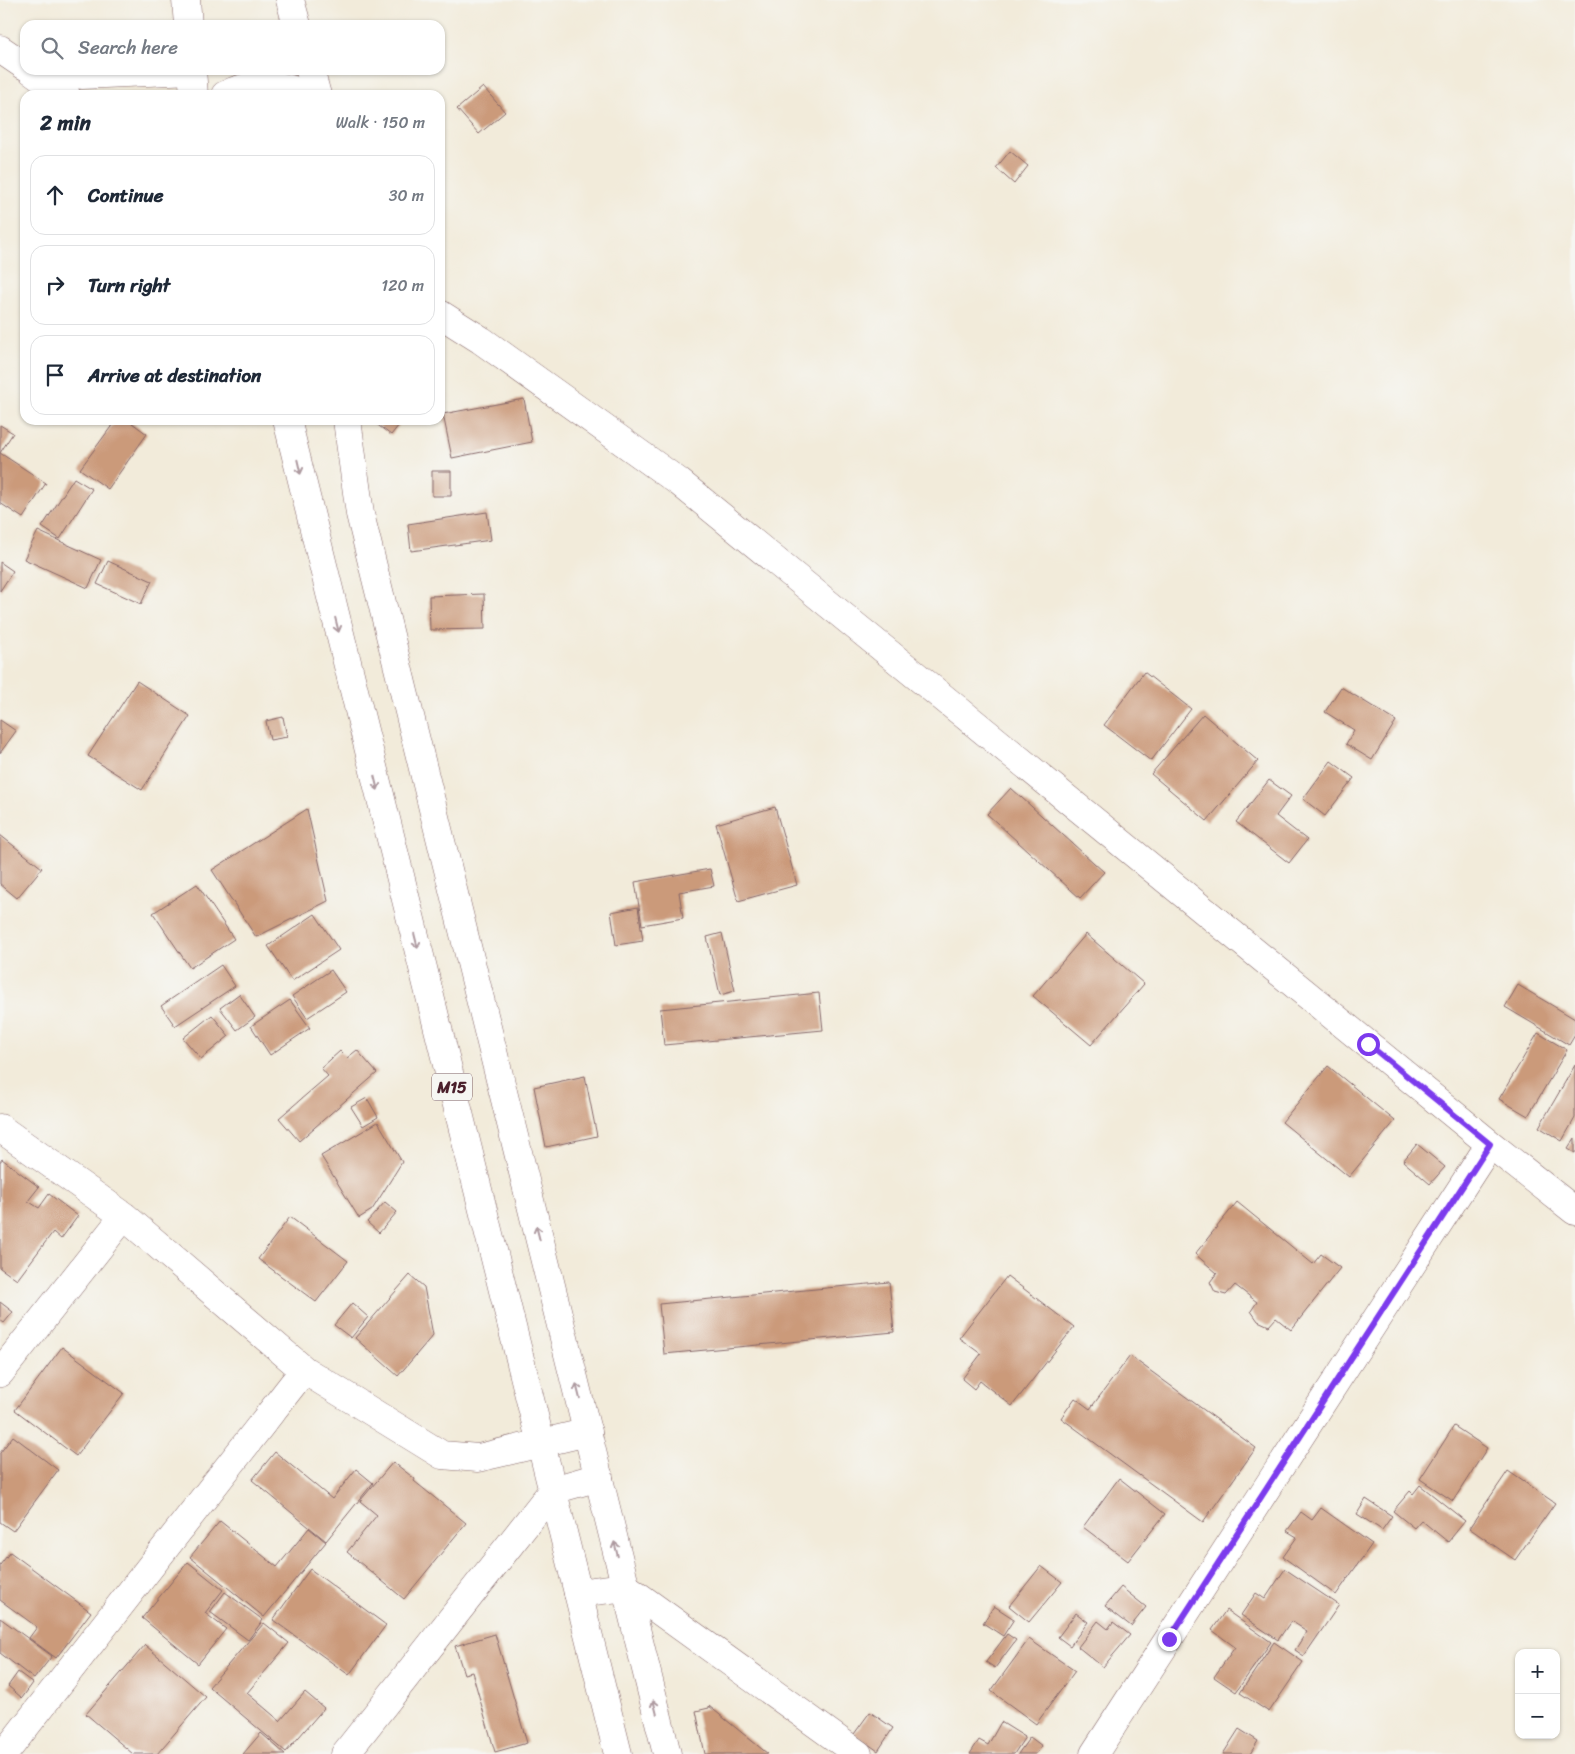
<!DOCTYPE html>
<meta charset="utf-8">
<style>
:root{--surface:#fff;--page:#f2f2f3;--text:#1f2937;--muted:#747a83;--line:#e0e1e3}
body{margin:0;font-family:Sriracha,sans-serif;background:var(--page);color:var(--text)}
.controls{position:absolute;right:15px;bottom:15px;display:grid;overflow:hidden;border-radius:10px;box-shadow:0 1px 4px #0004}
.controls button{width:45px;height:45px;display:grid;place-items:center;padding:0;border:0;border-bottom:1px solid var(--line);background:var(--surface);color:var(--text);font:25px sans-serif}
.stop{position:absolute;width:15px;height:15px;margin:-11px;border:4px solid #7c3aed;border-radius:50%;background:#fff}
.stop.end{background:#7c3aed;border-color:#fff;box-shadow:0 1px 5px #0008}
.list{margin:0;padding:0;list-style:none}
h2{display:flex;justify-content:space-between;align-items:center;height:65px;margin:0;padding:0 20px;font-size:21px}
h2 small{font-size:16px;font-weight:400;color:var(--muted)}
.list li{display:grid;grid-template-columns:32px 1fr auto;gap:15px;align-items:center;box-sizing:border-box;height:80px;margin:0 10px 10px;padding:0 10px;border:1px solid var(--line);border-radius:15px}
.list b{display:block;font-size:19px;white-space:nowrap}
.list em{font-size:16px;font-style:normal;color:var(--muted)}
.icon{flex:none;width:28px;height:28px;fill:none;stroke:currentColor;stroke-width:2;stroke-linecap:round;stroke-linejoin:round}
.map{position:relative;flex:none;width:1575px;height:1754px;overflow:hidden}
.search{position:absolute;background:var(--surface);box-shadow:0 1px 4px #0004;left:20px;top:20px;width:425px;height:55px;display:flex;align-items:center;gap:12px;box-sizing:border-box;padding:0 18px;border-radius:15px;color:var(--muted);font-size:19px}
.panel{position:absolute;background:var(--surface);box-shadow:0 1px 4px #0004;left:20px;top:90px;width:425px;height:335px;border-radius:15px}
.map>svg:first-child{display:block}
.building{fill:#cb9a7a}
.lines{fill:none;stroke-linecap:round;stroke-linejoin:round}
.minor-casing{stroke:#856668;stroke-width:29}
.tertiary-casing{stroke:#856668;stroke-width:29}
.trunk-casing{stroke:#856668;stroke-width:29}
.minor{stroke:#fff;stroke-width:28}
.tertiary{stroke:#fff;stroke-width:28}
.trunk{stroke:#fff;stroke-width:28}
.oneway{stroke:#ae9aa0}
.route{stroke:#7c3aed;stroke-width:6}
.labels{text-anchor:middle;dominant-baseline:central;stroke-width:5;stroke-linejoin:round;paint-order:stroke}
.shield{fill:#f6f6f2;stroke:#7e6067;stroke-width:1}
.shield-label{font-size:16px;font-weight:bold;fill:#4a1f2b}
</style>
<div class="map">
<svg width="1575" height="1754" viewBox="0 0 1575 1754">
<rect width="100%" height="100%" fill="#f6f6f2"/>
<filter id="ink" filterUnits="userSpaceOnUse"><feTurbulence type="fractalNoise" baseFrequency=".02" numOctaves="2"/><feDisplacementMap in="SourceGraphic" scale="10" xChannelSelector="R" yChannelSelector="G"/><feConvolveMatrix kernelMatrix="1 2 1 2 8 2 1 2 1" color-interpolation-filters="sRGB"/></filter>
<filter id="wash" filterUnits="userSpaceOnUse"><feTurbulence type="fractalNoise" baseFrequency=".0096" numOctaves="4" result="noise"/><feDisplacementMap in="SourceGraphic" scale="20" xChannelSelector="R" yChannelSelector="G"/><feGaussianBlur stdDeviation="1.12" result="paint"/><feColorMatrix in="noise" values="0 0 0 0 0 0 0 0 0 0 0 0 0 0 0 0 0 1.4 0 .05"/><feComposite in="paint" operator="in"/></filter>
<g filter="url(#wash)">
<rect width="100%" height="100%" fill="#f2ebda"/>
<g id="blocks">
<!-- building -->
<path class="building" d="M483,87l22,25 -26,22 -22,-25z
M1010,151l18,15 -14,18 -18,-16z
M524,399l8,43 -80,16 -9,-44z
M116,420h12l19,14 -39,55 -28,-20z
M371,420h32l-12,15z
M0,425l13,8 -13,20z
M0,453l46,30 -23,35 -23,-15z
M432,471h19v25h-19z
M74,478l18,11 -32,50 -18,-12z
M487,512l4,28 -80,11 -3,-27z
M38,531l63,29 -13,28 -64,-29z
M108,561l44,20 -11,23 -44,-20z
M0,562l13,9 -13,20z
M484,594l1,35 -55,1 -1,-34z
M1144,672l47,37 -40,52 -47,-36z
M137,681l53,35 -48,74 -54,-34z
M1341,687l55,34 -24,39 -26,-16 8,-14 -29,-18z
M1203,714l55,47 -51,60 -56,-47z
M283,717l4,20 -17,3 -4,-19z
M0,720l16,11 -16,22z
M1331,761l23,17 -29,38 -22,-17z
M1269,780l22,16 -15,20 31,24 -18,23 -53,-41z
M1011,788l93,84 -24,26 -93,-84z
M775,807l22,78 -59,16 -22,-77z
M307,809l21,92 -72,36 -44,-67z
M0,835l42,33 -25,30 -17,-14z
M710,869l4,17 -35,6 4,26 -41,7 -7,-43z
M197,884l37,55 -44,29 -37,-55z
M638,907l5,34 -27,4 -5,-33z
M315,914l24,36 -47,31 -24,-35z
M722,933l13,58 -15,4 -13,-58z
M1086,934l58,50 -53,61 -58,-49z
M221,965l14,21 -60,40 -14,-20z
M331,970l15,22 -39,26 -15,-22z
M1518,985l57,34v16l-6,10 -64,-38z
M819,993l4,37 -159,15 -4,-36z
M239,994l16,23 -18,13 -17,-22z
M290,1000l20,28 -40,27 -19,-29z
M212,1015l17,21 -28,23 -18,-21z
M1538,1033l29,17 -39,66 -29,-17z
M357,1050l20,23 -78,68 -20,-23 49,-42 -7,-8 19,-17 7,7z
M1575,1065v53l-13,23 -23,-14z
M1328,1066l67,55 -46,56 -67,-55z
M585,1076l12,60 -51,11 -12,-60z
M367,1098l11,19 -15,9 -12,-19z
M378,1122l24,40 -30,48 -13,8 -38,-62z
M1575,1138v15l-7,-4z
M1417,1144l28,23 -15,17 -27,-23z
M2,1159l37,28 -11,14 11,7 10,-14 29,22 -17,23 -8,-7 -36,48 -17,-12v-106z
M385,1202l12,10 -18,21 -12,-11z
M1237,1202l76,62 8,-10 19,14 -49,62 -15,-12 -7,8 -11,-5 -7,-10 6,-9 -22,-17 -9,10 -11,-3 -5,-10 7,-9 -22,-19z
M290,1217l58,44 -32,41 -58,-43z
M410,1275l14,12 9,48 -35,41 -43,-38z
M1007,1276l67,51 -62,79 -32,-25 -6,8 -12,-10 19,-25 -22,-16z
M889,1282l5,50 -230,22 -5,-50z
M0,1302l13,10 -9,11 -4,-3z
M352,1303l16,14 -17,21 -17,-13z
M62,1347l62,46 -48,63 -61,-46z
M1130,1356l126,92 -53,74 -142,-104 14,-20 15,11z
M1454,1426l33,22 -34,53 -33,-22z
M13,1436l45,34 -45,61 -13,-9v-69z
M275,1452l57,47 24,-30 17,14 -47,58 -74,-61z
M393,1462l22,17 -1,2 52,42 -62,76 -57,-47 30,-37 -17,-14z
M1508,1471l47,32 -40,57 -46,-32z
M1119,1478l46,36 -37,47 -45,-34z
M1420,1485l45,36 -17,21 -27,-22 -7,8 -21,-17 17,-20 3,3z
M1366,1499l26,17 -10,14 -25,-16z
M1321,1508l51,36 -36,51 -53,-38 14,-20 -10,-6 14,-19 11,8z
M220,1521l57,46 32,-39 17,14 -62,75 -74,-60z
M10,1552l81,60 -35,46 -27,-20 8,-11 -37,-27v-35z
M188,1562l35,28 -18,23 21,16 -28,35 -56,-46z
M1041,1566l21,16 -33,40 -20,-16z
M310,1569l76,56 -37,50 -76,-55z
M1285,1569l54,36 -35,51 -9,-6 12,-19 -16,-10 -13,19 -37,-25 15,-22 9,6z
M1121,1587l25,20 -15,19 -26,-20z
M225,1592l38,28 -15,20 -38,-28z
M994,1606l20,13 -11,17 -20,-13z
M1226,1610l45,32 -35,50 -22,-15 21,-30 -23,-17z
M1076,1613l12,9 -18,24 -12,-9z
M0,1618l52,38 -18,23 -34,-26z
M1098,1621l10,8 5,-7 17,13 -27,32 -25,-20z
M264,1623l25,20 -42,50 33,28 25,-29 19,16 -38,44 -77,-65z
M495,1634l32,109 -32,9 -23,-80 -8,2 -9,-28z
M1007,1634l9,6 -21,28 -9,-6z
M1029,1639l46,32 -39,53 -45,-33z
M1274,1642l29,20 -34,50 -29,-19z
M145,1645l61,52 -49,57h-24l-47,-40z
M18,1672l15,11 -11,15 -14,-12z
M709,1706l59,48h-63l-9,-43 13,-3z
M870,1712l23,16 -15,23 -24,-17z
M1001,1722l24,15 -11,17h-44l9,-14 9,5z
M1239,1729l19,12 -8,13h-27z
M261,1733l24,21h-42z
M1030,1737l12,9 -6,8h-18z"/>
</g>
</g>
<g filter="url(#ink)">
<use href="#blocks" fill-opacity="0" stroke="#856668" stroke-width="1"/>
<g class="lines">
<defs>
<path id="minor" d="M440,314l41,26 198,142 811,662 85,67
M0,1128l124,88 180,154 138,85 36,3 110,-26
M0,1373l124,-157
M578,1593l48,-6 232,167
M4,1754l300,-384
M345,1754l208,-264 46,-13
M1094,1754l396,-610"/>
<path id="tertiary" d="M0,49l25,17
M31,70l35,25
M68,70l14,5 110,-5"/>
<path id="trunk" d="M186,0l2,25
M290,0l7,25
M192,70l2,25
M310,70l7,25
M225,95c25,-13 56,-13 80,0
M287,420l331,1334
M347,420l13,94 307,1240"/>
</defs>
<!-- minor casing -->
<use href="#minor" class="minor-casing"/>
<!-- tertiary casing -->
<use href="#tertiary" class="tertiary-casing"/>
<!-- trunk casing -->
<use href="#trunk" class="trunk-casing"/>
<!-- minor -->
<use href="#minor" class="minor"/>
<!-- tertiary -->
<use href="#tertiary" class="tertiary"/>
<!-- trunk -->
<use href="#trunk" class="trunk"/>
</g>
<!-- one-way arrows -->
<defs><path id="oneway-shaft" d="M-6 0H5M1.5-3L5.5 0L1.5 3" fill="none" stroke-width="1.6" stroke-linecap="round" stroke-linejoin="round" transform="scale(1.25)"/></defs>
<g class="oneway">
<use href="#oneway-shaft" transform="translate(299 467) rotate(77)"/>
<use href="#oneway-shaft" transform="translate(337 625) rotate(76)"/>
<use href="#oneway-shaft" transform="translate(376 783) rotate(76)"/>
<use href="#oneway-shaft" transform="translate(416 941) rotate(76)"/>
<use href="#oneway-shaft" transform="translate(538 1233) rotate(-104)"/>
<use href="#oneway-shaft" transform="translate(578 1391) rotate(-104)"/>
<use href="#oneway-shaft" transform="translate(616 1549) rotate(-104)"/>
<use href="#oneway-shaft" transform="translate(655 1707) rotate(-104)"/>
</g>
</g>
<g class="lines" filter="url(#ink)">
<!-- route -->
<path class="route" d="M1169,1639l321,-495 -122,-100"/>
</g>
<g class="labels">
<!-- shield labels -->
<rect class="shield" x="432" y="1073.5" width="40" height="27" rx="4"/>
<g class="shield-label">
<text x="452" y="1087">M15</text>
</g>
</g>
</svg>
<div class="controls">
<button>+</button>
<button>−</button>
</div>
<div class="stop" style="left:1368px;top:1044px"></div>
<div class="stop end" style="left:1169px;top:1639px"></div>
<div class="search"><svg class="icon" aria-label="search" viewBox="0 0 24 24"><circle cx="10" cy="10" r="6"/><path d="M15 15l6 6"/></svg>Search here</div>
<section class="panel">
<h2>2 min<small>Walk · 150 m</small></h2>
<ul class="list">
<li><svg class="icon" aria-label="ahead" viewBox="0 0 24 24"><path d="M12 20V5M6 11l6-6 6 6"/></svg><div><b>Continue</b></div><em>30 m</em></li>
<li><svg class="icon" aria-label="right" viewBox="0 0 24 24"><path d="M7 20v-9h11M14 6l5 5-5 5"/></svg><div><b>Turn right</b></div><em>120 m</em></li>
<li><svg class="icon" aria-label="arrive" viewBox="0 0 24 24"><path d="M6 21V4h12l-3 4 3 4H6"/></svg><div><b>Arrive at destination</b></div></li>
</ul>
</section>
</div>
